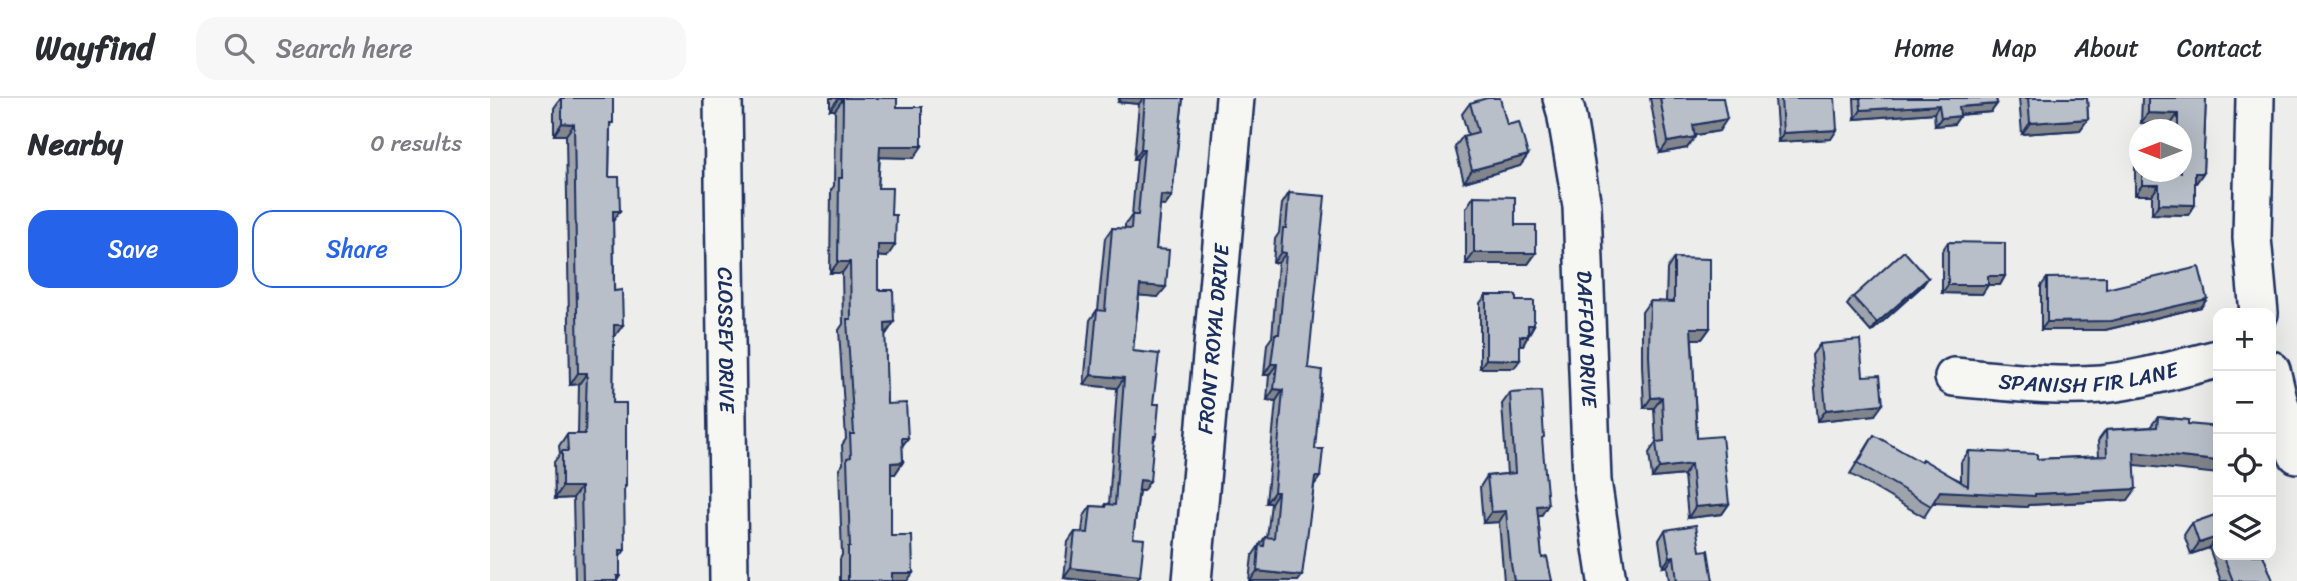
<!DOCTYPE html>
<meta charset="utf-8">
<style>
:root{--surface:#fff;--page:#f7f7f7;--text:#2b2b33;--muted:#7c7c81;--line:#e1e1e2;--accent:#2563eb}
body{margin:0;font-family:Sriracha,sans-serif;background:var(--page);color:var(--text)}
.controls{position:absolute;right:21px;bottom:21px;display:grid;overflow:hidden;border-radius:14px;box-shadow:0 7px 28px #0002}
.controls button{width:63px;height:63px;display:grid;place-items:center;padding:0;border:0;border-bottom:2px solid var(--line);background:var(--surface);color:var(--text);font:35px sans-serif}
.compass{position:absolute;left:1639px;top:21px;width:63px;height:63px;border-radius:50%;background:var(--surface);box-shadow:0 7px 28px #0002;rotate:270deg}
.list{margin:0;padding:0;list-style:none}
h2{display:flex;justify-content:space-between;align-items:center;height:91px;margin:0;padding:0 28px;font-size:30px}
h2 small{font-size:23px;font-weight:400;color:var(--muted)}
.actions{display:flex;gap:14px;padding:21px 28px}
.actions a{flex:1;padding:16px 0;border:2px solid var(--accent);border-radius:21px;text-align:center;font-size:24px;color:var(--accent)}
.actions .main{background:var(--accent);color:#fff}
.icon{flex:none;width:38px;height:38px;fill:none;stroke:currentColor;stroke-width:2;stroke-linecap:round;stroke-linejoin:round}
.map{position:relative;flex:none;width:1807px;height:483px;overflow:hidden}
header{display:flex;align-items:center;gap:42px;box-sizing:border-box;height:98px;padding:0 35px;background:var(--surface);border-bottom:2px solid var(--line)}
header strong{font-size:33px}
nav{display:flex;gap:38px;margin-inline-start:auto;font-size:24px}
.search{width:490px;height:63px;background:var(--page);display:flex;align-items:center;gap:18px;box-sizing:border-box;padding:0 24px;border-radius:21px;color:var(--muted);font-size:26px}
main{display:flex}
aside{flex:1;background:var(--surface)}
.map>svg:first-child{display:block}
.lines{fill:none;stroke-linecap:round;stroke-linejoin:round}
.minor-casing{stroke:#1b2f5e;stroke-width:42}
.minor{stroke:#f6f6f2;stroke-width:37}
.wall{fill:#9fa4ac;stroke:#1b2f5e;stroke-width:2}
.shaded-wall{fill:#82868c;stroke:#1b2f5e;stroke-width:2}
.building{fill:#b9bfc8;stroke:#1b2f5e;stroke-width:2}
.labels{text-anchor:middle;dominant-baseline:central;stroke-width:7;stroke-linejoin:round;paint-order:stroke}
.street-label{font-size:21px;fill:#1b2f5e;stroke:#f6f6f2}
</style>
<header>
<strong>Wayfind</strong>
<div class="search"><svg class="icon" aria-label="search" viewBox="0 0 24 24"><circle cx="10" cy="10" r="6"/><path d="M15 15l6 6"/></svg>Search here</div>
<nav><a>Home</a><a>Map</a><a>About</a><a>Contact</a></nav>
</header>
<main>
<aside>
<h2>Nearby<small>0 results</small></h2>
<ul class="list">
</ul>
<div class="actions"><a class="main">Save</a><a>Share</a></div>
</aside>
<div class="map">
<svg width="1807" height="483" viewBox="0 0 1807 483">
<rect width="100%" height="100%" fill="#edeeec"/>
<filter id="ink" filterUnits="userSpaceOnUse"><feTurbulence type="fractalNoise" baseFrequency=".0143" numOctaves="2"/><feDisplacementMap in="SourceGraphic" scale="14" xChannelSelector="R" yChannelSelector="G"/><feConvolveMatrix kernelMatrix="1 2 1 2 8 2 1 2 1" color-interpolation-filters="sRGB"/></filter>
<g filter="url(#ink)">
<g class="lines">
<defs>
<g id="minor">
<path id="s1" d="M233,0l6,483"/>
<path id="s2" d="M1072,0l4,14 16,94 10,275 15,100"/>
<path d="M1765,0l-3,140 7,75"/>
<path d="M1781,272l7,30 19,54"/>
<path id="s3" d="M1464,279c49,4 98,11 147,7 40,-4 79,-16 117,-25"/>
<path id="s4" d="M702,483l43,-483"/>
</g>
</defs>
<!-- minor casing -->
<use href="#minor" class="minor-casing"/>
<!-- minor -->
<use href="#minor" class="minor"/>
</g>
<!-- wall -->
<path class="wall" d="M71,0h52l-3,30 -1,49 4,45 2,114h-1l-1,67 13,83 -2,3 -4,69v18l-3,5h-42l-2,-83 -18,1 -1,-37 6,-8 -1,-8 8,-12h11l1,-50 -9,1 -4,-250h-12v-27z
M340,0h67v9l17,51 -34,-1 -2,31 9,69 -9,-1v34l16,32 -8,12h-1l2,70 21,34 -6,8 1,16 -8,12h-4v62l16,45h-67v-22l2,-4 -3,-86 4,-5 -1,-19 4,-6 -7,-109 4,-6 -1,-51h-12l1,-83 3,-4 1,-76h-5z
M629,0h64l-11,98 -7,10 -5,-1 -4,44 2,48 -19,-2 -6,56 20,53 3,32 -2,4 -11,51h-4l-6,47 7,38 -4,5h-46l-26,-3 4,-36 7,-10h7l2,-16 7,-10 13,1 2,-3 3,1 8,-117 -33,-3 6,-65 7,-10h1l7,-72 7,-10 13,1v-4l7,-10 5,-56h-3l5,-55 -21,-2z
M1160,0h73l-4,33 -24,4 -8,13 -27,5z
M1285,0h60l-4,41 -53,3z
M1364,0h142l1,6 -6,8 -31,3 -6,9 -19,2 -1,-13 -79,6z
M1529,0h68l1,21 -8,11 -58,4z
M1652,0h64l-3,75 -7,10h-1v22l-7,10 -36,-1v-19h-17v-28l4,-6v11h42v-42h-10v-6l-30,-1z
M980,5l37,22 21,30 -8,11 -56,16 -9,-35 8,-11 5,-1 -6,-21z
M799,95l19,175 7,81 -1,38 -16,94h-49l3,-25 13,-19 2,1 4,-35h-5l10,-102 -9,-1 2,-25h-5l3,-31 5,-7 6,-74h-5l2,-24 4,-6 3,-29z
M984,98l41,29 21,28 -8,11h-62v-56z
M1458,144l57,34 -5,9h-12l-6,9 -40,-1v-42z
M1184,160l36,70 -8,11h-10l5,99 32,66 -7,10 -34,4 -4,-43 -32,3 -3,-25 7,-11 -2,-34h-10l-2,-43v-53l8,-11 16,1 1,-33z
M1438,180l-6,8 -51,46 -24,-27 6,-8z
M1557,180l59,11 101,10 -6,8 -96,23h-64v-44z
M996,197l30,6 18,24 -11,20h-3l-6,23h-34v-65z
M1330,246l43,32 12,39 -57,6 -6,-66z
M1020,295l32,48 -1,75h-3l4,42 10,23h-48l-5,-59 -16,1 -3,-36 7,-11 20,-2 -5,-70z
M1668,319l30,3 -53,44 -7,36 -100,5 -1,2 -94,-4 -9,14 -74,-43 24,-39 46,27 41,19v-19l8,-11 68,8 62,-3 -1,-15 8,-11 44,-3z
M1728,416v41h45l10,26h-52l-12,-33 -18,6 -7,-19 8,-12z
M1175,432l35,21 13,30h-44l-2,-15 -4,1 -4,-27z"/>
<!-- shaded-wall -->
<path class="shaded-wall" d="M631,0h22l-4,6 -21,-2z
M348,1h5l-8,11h-5z
M1507,6l-6,8 -38,3 6,-8z
M1449,7l-5,8 -79,6 6,-9z
M1658,15l30,1 -7,10 -30,-1z
M1470,18l-6,8 -19,2 6,-8z
M1237,21l-8,12 -34,6 8,-12z
M1598,21l-8,11 -58,4 8,-11z
M72,25l12,1 -8,11h-12z
M1347,32l-6,9 -53,3 5,-9z
M1205,39l-8,11 -27,5 8,-11z
M390,48h42l-8,12 -42,-1z
M651,51h3l-7,10h-3z
M1038,57l-8,11 -56,16 8,-12z
M1705,75h8l-7,10h-8z
M1652,87h17l-7,10h-17z
M671,97l11,1 -7,10 -11,-1z
M1669,106l36,1 -7,10 -36,-1z
M123,113h7l-8,12z
M388,147h17l-8,12 -17,-1z
M791,154l5,1 -8,10h-5z
M984,155h62l-8,11h-62z
M348,164h12l-8,11h-12z
M1498,178h17l-5,9h-18z
M1438,180l-6,8 -51,46 6,-9z
M650,187l26,2 -8,10 -25,-2z
M1458,187h40l-6,9 -40,-1z
M1717,201l-6,8 -96,23h-64l6,-8z
M404,224l-8,12h-9l8,-11z
M124,227h9l-8,11h-9z
M1038,227h6l-6,9z
M1201,230h19l-8,11h-18z
M1030,238h8l-5,9h-9z
M996,261l34,1 -6,8h-34z
M781,266h6l-8,11h-5z
M88,275h9l-8,11 -9,1z
M601,277l33,3 -7,10 -33,-3z
M784,291l9,1 -7,11 -9,-1z
M1172,299l-8,11h-10l7,-10z
M1393,306l-8,11 -57,6 8,-11z
M412,340h6l-8,11z
M1644,354l84,9v13l-92,-10z
M413,364l-8,12h-12l8,-11z
M1201,366l-7,11 -32,3 7,-10z
M825,379h5l-8,11z
M650,382l10,1 -7,10 -10,-1z
M72,389h19l-8,11 -18,1z
M1646,391l-8,11 -100,5 -1,2 -95,-5 8,-11 95,3z
M784,394h4l-7,11h-5z
M1239,406l-7,10 -34,4 7,-11z
M1058,407l-7,11 -12,1 8,-11z
M1016,413l-7,11 -16,1 8,-11z
M1727,439l-8,11 -18,6 8,-11z
M130,452h5l-8,11z
M1184,458l-7,10 -4,1 7,-10z
M581,470l69,8 -4,5h-46l-26,-3z
M767,473l45,5 -4,5h-48z
M402,475h21l-6,8h-21z"/>
<!-- building -->
<path class="building" d="M72,0h51v25h-3l-1,54h10l1,34h-7l1,80 8,-1 1,35h-9l-1,78h13v83h-2l1,64h-5v26h-3v5h-34l-2,-94h-19v-36h6l-1,-17h18l2,-61h-9l-4,-249 -12,-1z
M348,0h59v9h25v39h-42l-2,42h14l-1,27h5l-1,30h-17v45h15l1,32 -9,1 2,81 19,-1 2,35h-6l1,24 -12,1v73h21l1,37h-21v8h-44v-34h2l-3,-89 4,-1 -1,-23h4l-7,-115h4l-1,-57h-12l1,-84h3l1,-79z
M655,0h38l-11,98 -11,-1 -5,54 13,1 -3,37 -26,-2 -7,66 26,3 -6,50h6l-3,32h-2l-4,45 -10,-1 -7,58 11,1 -4,37 -69,-8 4,-36 13,1 3,-27 15,1v-3l9,1 9,-127 -33,-3 6,-65 8,1 7,-83 19,1 1,-14h6l6,-66h-3z
M997,0h13l7,27 12,-3 9,33 -56,15 -9,-34 15,-4 -8,-29z
M1170,0h63l4,21 -34,6 2,12 -27,5z
M1291,0h54l2,32 -54,3z
M1370,0h136l1,6 -38,3 1,9 -19,2 -2,-13 -78,5z
M1538,0h59l1,21 -58,4z
M1658,0h58l-3,75h-8v32l-36,-1v-19h-17v-13h39v-42h-3v-16l-30,-1z
M799,95l36,3 -17,172 14,2 -7,79h8l-3,28h-5l-13,99 -45,-5 2,-26 5,1 1,-9 9,1 4,-46h-4l9,-102 -9,-1 3,-25h-6l4,-30h4l7,-81 -5,-1 2,-24h3z
M984,98l41,1v28h21v28h-62z
M1458,144l57,1v33h-17v9h-40z
M1414,153l24,27 -51,45 -24,-26z
M1184,160l36,1v69h-19l6,110 25,-2 7,68 -34,3 -4,-43 -32,4 -3,-26 8,-1 -2,-44 -11,1 -2,-43 1,-54 24,1z
M1709,169l8,32 -96,22 -64,1v-44l59,-1v12z
M996,197h30v6h18v24h-6v11h-8v24l-34,-1z
M1370,242l3,36 17,-1 3,29 -57,6 -6,-66z
M1051,293l3,46 -2,1 6,67 -11,1 5,52 5,-1 5,24h-38l-3,-17 -5,-53 -15,1 -4,-36 28,-3 -5,-80z
M1668,319l30,3v4l30,3v34l-84,-9 2,37 -101,5v2l-95,-5 -9,15 -73,-43 16,-28 47,27 1,-3 46,27 1,-35 68,3v5l70,-3 -1,-26 51,-3z
M1728,416v27l-1,-4 -18,6 -7,-20z
M1206,427l4,26 8,-1 5,31h-36l-3,-25 -4,1 -5,-27z
M1733,457h40l10,26h-40z"/>
</g>
<g class="labels">
<!-- street labels -->
<g class="street-label">
<text stroke="none"><textPath href="#s2" startOffset="243">DAFFON DRIVE</textPath></text>
<text stroke="none"><textPath href="#s1" startOffset="242">CLOSSEY DRIVE</textPath></text>
<text stroke="none"><textPath href="#s4" startOffset="243">FRONT ROYAL DRIVE</textPath></text>
<text stroke="none"><textPath href="#s3" startOffset="135">SPANISH FIR LANE</textPath></text>
</g>
</g>
</svg>
<div class="controls">
<button>+</button>
<button>−</button>
<button><svg class="icon" aria-label="locate" viewBox="0 0 24 24"><circle cx="12" cy="12" r="6"/><path d="M12 2v4M12 18v4M2 12h4M18 12h4"/></svg></button>
<button><svg class="icon" aria-label="layers" viewBox="0 0 24 24"><path d="M12 4l9 5-9 5-9-5zM3 14l9 5 9-5"/></svg></button>
</div>
<svg class="compass" viewBox="-18 -18 36 36"><path d="M0-13l5 13h-10z" fill="#e53935"/><path d="M0 13l5-13h-10z" fill="#7c7c81"/></svg>
</div>
</main>
